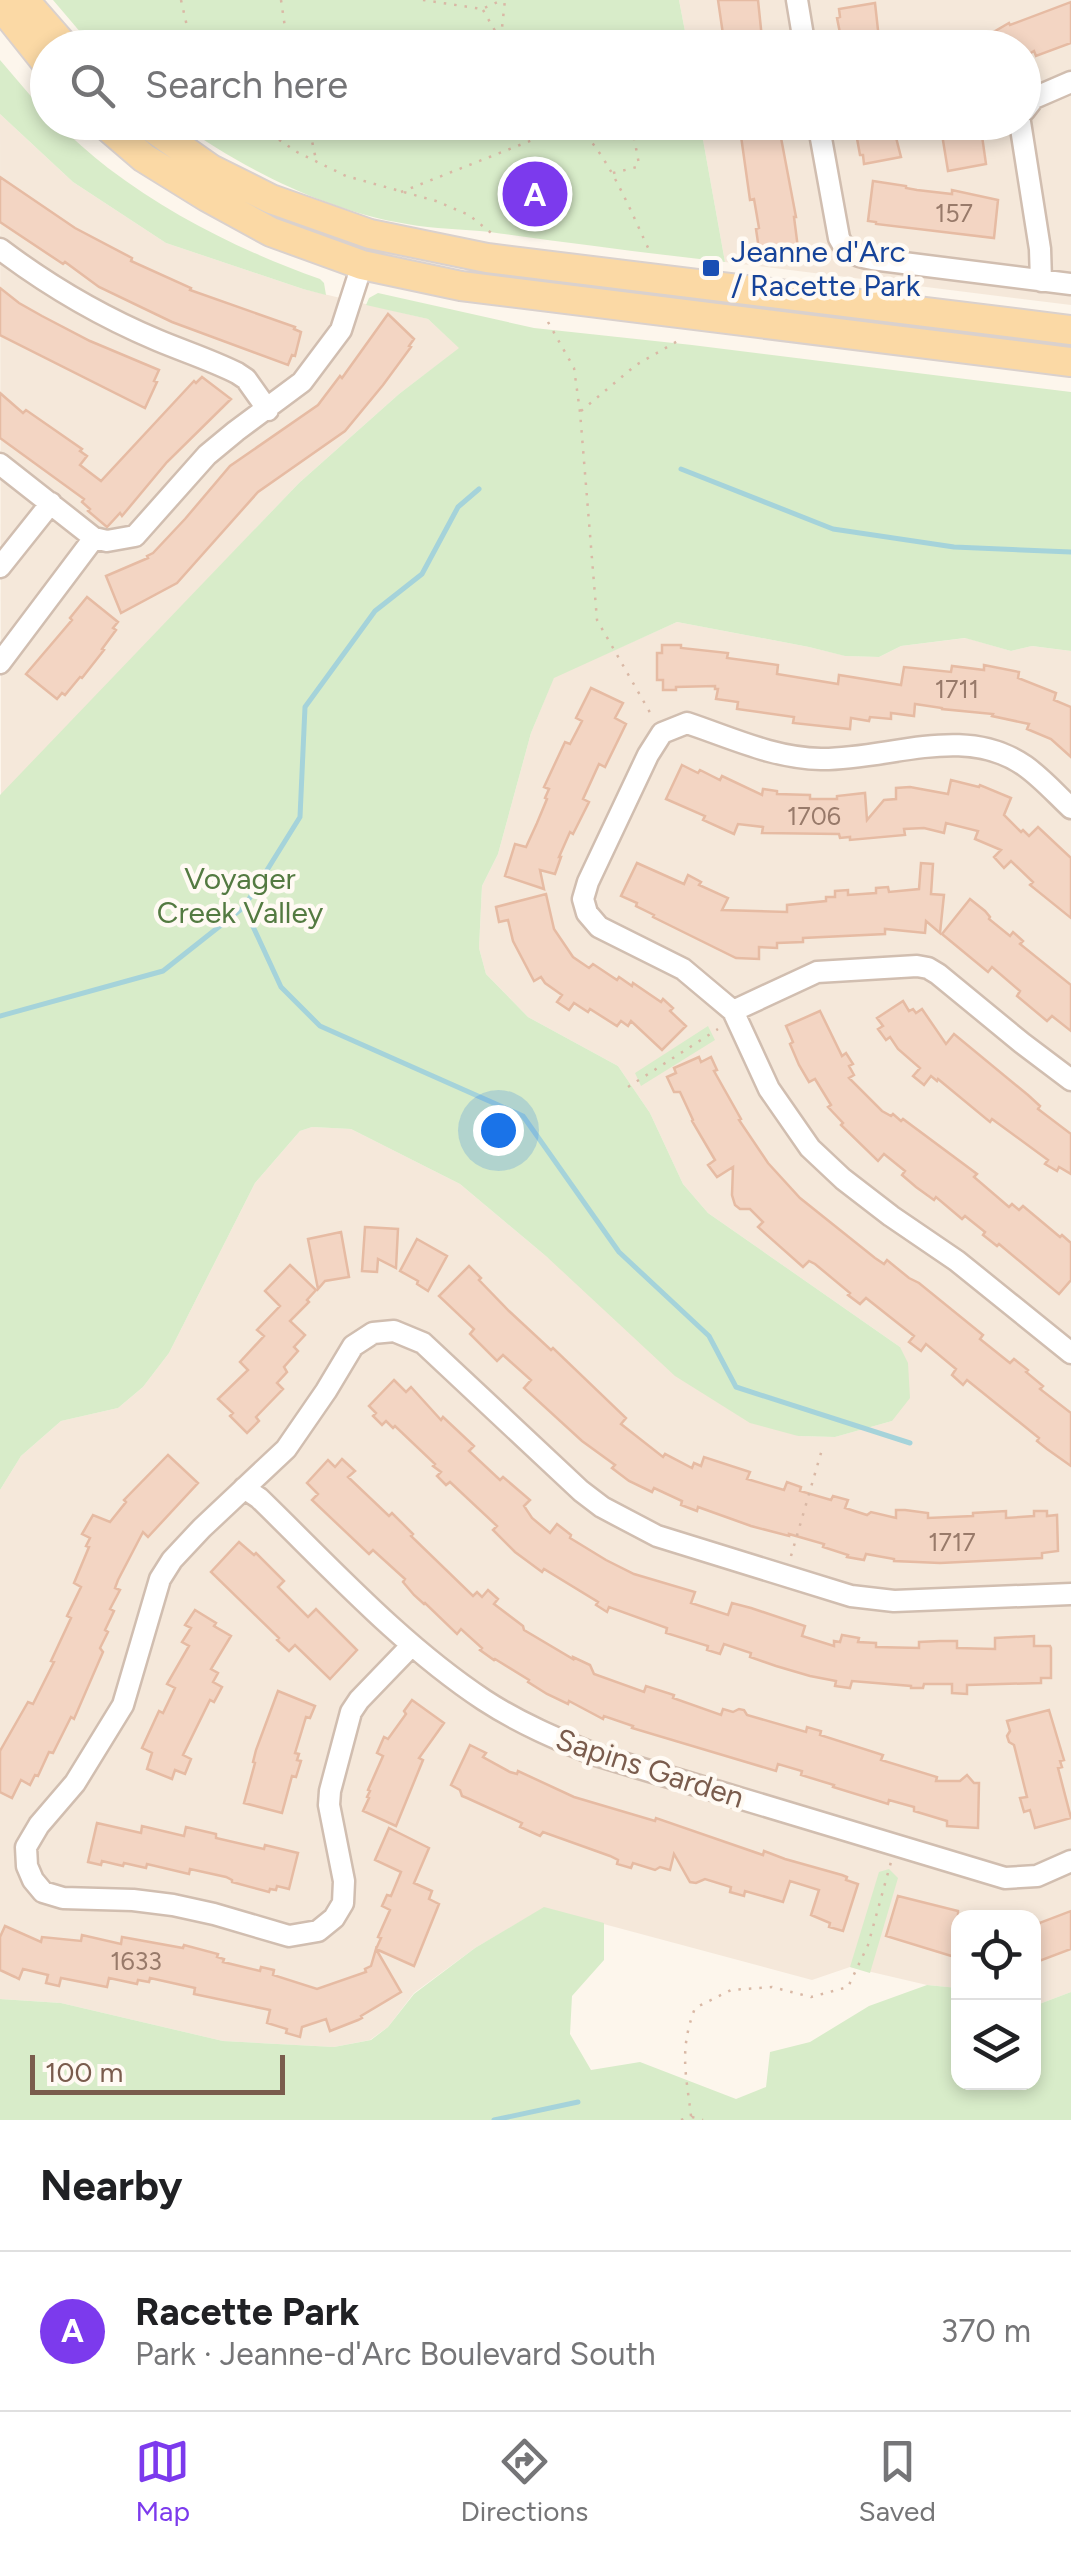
<!DOCTYPE html>
<meta charset="utf-8">
<style>
:root{--surface:#fff;--page:#f6f6f6;--text:#202124;--muted:#757577;--line:#e0e0e0;--accent:#7c3aed}
body{margin:0;font-family:Figtree,sans-serif;background:var(--page);color:var(--text)}
.controls{position:absolute;right:30px;bottom:30px;display:grid;overflow:hidden;border-radius:20px;box-shadow:0 5px 15px #0003}
.controls button{width:90px;height:90px;display:grid;place-items:center;padding:0;border:0;border-bottom:2px solid var(--line);background:var(--surface);color:var(--text);font:50px sans-serif}
.scale{position:absolute;left:30px;bottom:25px;width:255px;box-sizing:border-box;padding-left:10px;border:5px solid #7a5c4d;border-top:0;font-size:28px;line-height:35px;white-space:nowrap;color:#7a5c4d;-webkit-text-stroke:8px #fffaf3;paint-order:stroke}
.you{position:absolute;left:498px;top:1130px;width:35px;height:35px;margin:-25px;border:8px solid #fff;border-radius:50%;background:#1a73e8;box-shadow:0 0 0 15px #1a73e833}
.badge{display:grid;place-items:center;width:65px;height:65px;border-radius:50%;background:var(--accent);color:#fff;font-size:32px;font-weight:700}
.pin{position:absolute;translate:-50% -50%;border:5px solid #fff;box-shadow:0 2px 10px #0006}
.list{margin:0;padding:0;list-style:none}
h2{display:flex;justify-content:space-between;align-items:center;height:130px;margin:0;padding:0 40px;font-size:42px}
h2 small{font-size:32px;font-weight:400;color:var(--muted)}
.list li{display:grid;grid-template-columns:65px 1fr auto;gap:30px;align-items:center;box-sizing:border-box;height:160px;padding:0 40px;border-top:2px solid var(--line)}
.list b{display:block;font-size:38px;white-space:nowrap}
.list p{margin:0;font-size:32px;white-space:nowrap;color:var(--muted)}
.list em{font-size:32px;font-style:normal;color:var(--muted)}
.icon{flex:none;width:55px;height:55px;fill:none;stroke:currentColor;stroke-width:2;stroke-linecap:round;stroke-linejoin:round}
.map{position:relative;flex:none;width:1071px;height:2120px;overflow:hidden}
.search{position:absolute;background:var(--surface);box-shadow:0 5px 15px #0003;left:30px;right:30px;top:30px;height:110px;display:flex;align-items:center;gap:25px;box-sizing:border-box;padding:0 35px;border-radius:55px;color:var(--muted);font-size:38px}
.sheet{height:290px;background:var(--surface)}
nav{display:flex;justify-content:space-around;align-items:center;box-sizing:border-box;height:140px;border-top:2px solid var(--line);background:var(--surface);font-size:28px;color:var(--muted)}
nav a{display:grid;justify-items:center;gap:5px}
nav .on{color:var(--accent)}
.map>svg:first-child{display:block}
.residential{fill:#f5e8da}
.green{fill:#d8ecc9}
.lines{fill:none;stroke-linecap:round;stroke-linejoin:round}
.stream{stroke:#a5d3da;stroke-width:5}
.building{fill:#f3d5c3;stroke:#e6bba3;stroke-width:2.5}
.minor-casing{stroke:#d1beb0;stroke-width:25}
.major-casing{stroke:#dad1cd;stroke-width:32}
.path{stroke:#d9b8a5;stroke-width:2.5;stroke-dasharray:2.5 8;stroke-linecap:butt}
.minor{stroke:#fff;stroke-width:20}
.major{stroke:#fbd9a5;stroke-width:28}
.transit-dot{fill:#1a4fb4;stroke:#fffaf3;stroke-width:4}
.labels{text-anchor:middle;dominant-baseline:central;stroke-width:9;stroke-linejoin:round;paint-order:stroke}
.number-label{font-size:25px;fill:#987a6a}
.transit-label{font-size:30px;fill:#164399;stroke:#fffaf3;text-anchor:start}
.park-label{font-size:30px;fill:#537a41;stroke:#fffaf3}
.street-label{font-size:30px;fill:#7a5c4d;stroke:#fffaf3}
</style>
<div class="map">
<svg width="1071" height="2120" viewBox="0 0 1071 2120">
<rect width="100%" height="100%" fill="#fdf6ec"/>
<!-- residential -->
<path class="residential" d="M679,0h392v305l-346,-43 -25,-139 324,-1v-74l-336,-1z
M0,114l73,68 93,61 137,46 125,30 32,29 -61,46 -100,89 -298,313z
M677,622l132,25 37,9 33,1 22,-11 65,-8 45,13 21,-5 39,5v1341l-37,14v-88h-76v70l-31,-3 -77,-18 -38,13 -268,-72 -69,40 -61,45 -26,34 -18,13 -36,7 -111,-6 -162,-38 -61,-4v-509l21,-34 40,-35 57,-13 25,-21 26,-34 86,-170 45,-52 12,-4 39,2 109,55 87,73 251,179 37,1 57,-16 8,-74 -192,-134 -25,-29 -33,-71 -32,-47 -90,-49 -42,-43 -7,-26 3,-62 16,-32 33,-121 23,-56z"/>
<!-- green -->
<path class="green" d="M53,0h626l9,47h-595z
M0,60l47,55 1,7 8,1c17,15 34,31 52,45 65,49 136,84 212,111l4,4 2,12 -23,-6 -137,-46 -93,-61 -73,-68z
M179,123h521l25,139c-79,-9 -157,-19 -235,-30 -27,-3 -56,-3 -83,-8 -79,-13 -164,-55 -228,-101z
M378,293l156,35 158,17 379,47v259l-39,-5 -21,5 -46,-13 -64,8 -22,11 -34,-1 -36,-9 -132,-25 -123,56 -23,55 -33,121 -16,32 -3,62 7,26 42,43 90,49 32,47 33,71 25,29 192,134 8,16 2,35 -18,23 -57,16 -37,-1 -48,-13 -75,-47 -128,-119 -87,-73 -109,-55 -39,-2 -12,4 -45,52 -86,170 -26,34 -25,21 -57,13 -40,35 -21,34v-695l299,-312 100,-89 60,-46 -31,-29 -62,-14 3,-7z
M708,1026l7,14 -74,46 -6,-13z
M889,1869l9,9 -28,95 -20,-6 29,-95z
M544,1907l60,16v37l-32,36 -2,38 21,36 49,-8 96,37 30,-12 4,-35 40,-10 59,-36 58,-21 31,3v94h76v-76l37,-14v128h-1071v-121l61,4 162,38 111,6 37,-7 17,-13 26,-33 61,-46z"/>
<g class="lines">
<!-- stream -->
<path class="stream" d="M681,469l152,60 121,18 117,5
M244,907l37,80 39,39 203,90 96,136 90,84 27,51 174,56
M0,1016l163,-45 81,-64 56,-90 5,-110 70,-96 47,-37 36,-67 21,-18
M494,2120l84,-18"/>
</g>
<!-- building -->
<path class="building" d="M718,0h40l5,48h-38z
M1071,2v41l-35,13 -2,-5 -10,6v-9h-58l43,-25 1,2z
M875,3l5,45h-37l-6,-30 3,-1 -1,-8z
M739,122h39l18,95h-2l5,39 -38,7 -5,-34 3,-1 -5,-29 -4,1z
M854,122h38l9,35 -37,7 -1,-9h-3z
M940,122h40l6,42 -38,7z
M0,177l75,51 57,30 -1,3 60,27 -1,2 105,37 -1,2 7,3 -6,24 -3,-1 -4,10 -116,-43 -73,-35 -34,-25 -2,2 -63,-42z
M873,181l33,5v2l11,2 35,4v-4l46,10 -4,38 -118,-14v-2l-8,-1z
M0,288l19,15 23,13 48,25 69,29 -5,11 3,1 -12,26 -145,-73z
M388,314l26,25 -5,7 2,1 -28,38 -38,46 -87,61 -81,91 -56,30 -15,-37 42,-18 -1,-2 6,-3 32,-34 45,-53 88,-61 22,-29 2,2z
M202,377l29,22 -64,63 -45,54 -2,-3 -13,14 -19,-16 2,-2 -8,-7 2,-3 -84,-61v-45l23,20 3,-3 56,39 -2,2 7,5 -7,9 21,16 93,-100 2,2z
M87,597l31,25 -5,6 3,2 -14,19 2,1 -22,28 -2,-1 -15,18 -3,-2 -5,6 -31,-25 46,-54 -2,-2z
M662,645h19v3l47,5 -1,5 51,7 -1,9 61,10 1,-9 62,10 3,-18 47,5 1,-6 32,4v-5l35,7 -1,6 38,15 -2,7 17,7v50l-20,-18 -24,-10 2,-5 -37,-8 1,-2 -51,-5v-1l-27,-4 -1,12 -23,-3v6l-21,-2 -1,4 -18,-3 -1,11 -57,-6 1,-6 -57,-8 1,-7 -22,-3 2,-10h-3v-3l-39,1v3h-13v-10h-6v-27h5z
M591,688l32,15 -8,15 11,6 -21,43 -6,-3 -16,35 6,3 -16,32 -3,-2 -11,25h2l-6,17 -15,-4 4,19 -39,-13 10,-32 11,3 11,-24 10,-24 -2,-1 4,-9 -5,-2 21,-45 5,2 12,-23 -6,-3z
M682,765l16,8 2,-3 20,10 2,-4 40,19 1,-6 14,2v3l33,1v4h27v-3l28,-3 2,27 17,-20 12,-1v-11l14,-1 38,7 3,-14 28,7 1,-2 31,13 -7,17 17,17 2,-2 6,6 9,-9 33,31v60l-41,-33 3,-3 -22,-21 -7,7 -10,-11 7,-7 -26,-11 3,-8 -32,-8 -2,10 -20,-5 -20,1 1,6 -55,5v-3l-10,1 -1,-4 -77,-1 1,-6 -25,-3 -4,10 -31,-14 2,-4 -39,-17z
M637,863l47,21 4,-9 13,7 -2,3 29,13 -6,12 65,2v-7l39,-4v-4h9v-6l13,-1v5l28,-2v-5l12,-1 1,5 30,-3 2,-26 12,1 -2,30 13,1 -4,38 -14,-12 -1,12 -40,-4v5l-82,4v4l-26,1v5l-18,-1v12l-23,-1 -83,-41 1,-2 -18,-9 1,-3 -16,-7z
M546,894l8,35 19,28 16,11 4,-4 24,16 2,-3 13,9 1,-3 28,19 2,-3 10,9 -3,3 16,15 -24,24 -31,-29 -3,5 -7,-5 -4,5 -27,-17 -2,3 -14,-9 -5,7 -12,-8 5,-7 -17,-12 -4,-6 -7,4 -21,-40 -5,-21 -9,2 -3,-15z
M970,899l15,12 5,6 -1,2 21,17 3,-4 10,9 -3,3 51,41v46l-19,-15 -5,5 -30,-25 3,-5 -28,-24 -4,5 -46,-38z
M903,1001l6,10 4,-2 3,4 6,-4 24,35 8,-10 74,61 12,11 -2,3 33,25v40l-12,-7 -2,4 -12,-7 3,-4 -56,-41 -2,3 -52,-43 -1,2 -6,-5 -7,9 -11,-9 7,-8 -22,-19 -8,-12 -4,3 -8,-11 5,-3 -6,-8z
M820,1011l22,45 4,-3 7,11 -4,2 5,9 -5,3 33,33 9,5 2,-2 8,7 2,-2 74,55 -3,3 35,30 3,-3 7,6 4,-4 37,31 2,-2 9,8v37l-12,14 -60,-50 -2,2 -14,-11 2,-3 -20,-16 -3,3 -26,-22 -2,3 -18,-13 -14,-12 3,-4 -21,-17 -6,7 -37,-36 2,-2 -15,-16 3,-2 -16,-26 -6,3 -10,-17 -9,-21 3,-2 -7,-16z
M699,1057l2,5 10,-5 6,13 -3,1 27,48 -2,1 29,43 32,35 75,60 9,6 3,-4 22,18 10,5 64,52 -3,4 30,24 4,-4 14,11 -2,2 17,14 -3,3 31,24v53l-24,-17 -10,-8 2,-3 -72,-58 -4,5 -11,-10 4,-6 -30,-25 -5,7 -12,-9 5,-6 -48,-38 -6,6 -12,-9 2,-2 -35,-29 -6,-3 -6,6 -45,-40 5,-5 -13,-13h-10l-5,-4 -3,-10 1,-28 -16,10 -9,-12 7,-5 -23,-39 1,-1 -13,-28h-6l-7,-15 9,-4 -2,-5z
M365,1227l33,2 -2,39 -18,-9 -1,13 -15,-1z
M341,1232l8,45 -24,4 -7,8 -10,-50z
M417,1239l30,17 -19,35 -11,-7 1,-3 -18,-10z
M290,1265l26,25 -9,10 2,2 -19,19 15,14 -11,12 4,4 -14,16 3,5 -10,11 6,6 -27,28 3,4 -12,12 -17,-17 3,-3 -15,-14 30,-29 -8,-8 24,-26 -7,-6 23,-24 -15,-15z
M469,1266l12,12 -2,2 30,31 42,39 2,-2 73,70 -5,6 42,33 2,-3 27,14 2,-5 7,3 3,-9 46,15 -3,7 37,11 3,-8 14,5 -1,4 31,9 2,-4 15,4 -3,8 22,7 4,-3 25,6v-8h9l23,3v5l45,-2v-3l33,-2v7l28,-2v-5h13v5l10,-1 1,36 -16,2v5l-102,5 -46,-2v-2l-28,-5 -2,6 -17,-3 1,-2 -25,-8 1,-3 -35,-10v2l-38,-10 -53,-19 -1,4 -16,-6 1,-4 -28,-13 -2,4 -23,-11 -17,-13 3,-3 -33,-24 -58,-53 7,-8 -28,-25 -6,6 -27,-27 4,-5 -35,-33z
M394,1380l12,12 5,-5 30,33 2,-3 31,29 -5,5 31,29 3,-3 27,23 -6,6 8,12 18,15 7,-9 14,11 -1,3 36,22 28,14 61,18 -4,11 37,12 4,-12 19,5 54,18 -3,10 32,10v-5l6,1 2,-7 17,3 -1,4 18,1v4l43,1v-6l21,-1h17v7l38,1v-11l39,-2v10h16l1,2v30h-10v5l-74,2v9l-15,-1v-9h-28l-1,4h-12v-2l-59,-5 -2,7 -15,-2 1,-5 -26,-5 -34,-10 -26,-9 1,-4 -27,-9 -4,10 -13,-4 1,-4 -42,-13 1,-5 -58,-21 -2,5 -11,-7 2,-3 -54,-33 -2,3 -27,-20 -22,-22 4,-4 -47,-44 -4,3 -9,-9 4,-4 -8,-6 2,-2 -40,-38 -2,2 -7,-7 -4,4 -9,-9 3,-3 -7,-7z
M168,1455l30,28 -50,54 -5,-5 -25,48 -3,8 5,2 -10,19 4,2 -9,19 3,2 -8,16 3,4 -29,67 -3,-2 -18,36 -4,-1 -11,24 -3,-1 -5,10 -9,-5 -9,18 -12,-6v-41l28,-49 5,2 21,-42 -3,-1 20,-43 -4,-2 14,-29 -7,-4 15,-36 -3,-1 4,-8 -8,-4 11,-19 17,7 16,-20 -2,-2z
M342,1459l13,12 -7,6 41,39 3,-3 21,21 -2,2 62,60 4,-4 5,5 6,-7 10,9 -4,5 29,22 1,4 49,29v-2l17,8 4,9 50,18 2,-6 28,9 -1,3 48,17 2,-6 10,3 6,-3 5,1 3,5 59,17 1,-5 14,4 -1,4 63,20 -2,5 56,17 -1,4h24l7,-6 7,8h5l-1,45 -31,-2v-5l-33,-10v-4l-25,-7 -1,4 -55,-17 1,-2 -33,-10 1,-4 -24,-7 -2,7 -144,-43 1,-2 -29,-10 -1,3 -34,-18 -1,3 -21,-10 -19,-12 1,-2 -34,-21 -1,1 -14,-10 2,-2 -21,-19 -4,5 -32,-31 -1,1 -10,-9 -11,-13 2,-3 -32,-29 -4,4 -57,-54 6,-6 -11,-11 21,-23 7,7z
M239,1542l15,13 2,-2 28,28 -6,6 30,30 8,-8 41,41 -27,29 -35,-34 -6,6 -12,-11 2,-2 -68,-66z
M195,1610l21,13 -2,3 17,10 -20,33 7,4 -5,9 9,5 -8,15 -4,-2 -27,55 8,4 -6,15 -10,-4 -3,9 -25,-10 5,-16 -10,-5 17,-37 4,2 12,-25 -8,-4 22,-38 -7,-4 9,-14 -6,-3z
M278,1691l37,15 -5,12 -4,-1 -11,36 4,1 -2,6 4,1 -5,16 -4,-1 -10,37 -38,-10 11,-40 -2,-1 3,-12z
M412,1700l32,23 -25,35 4,2 -27,66 -33,-15 6,-13 -2,-1 3,-6 -2,-1 15,-34 -6,-3 7,-16 4,2 18,-25 -2,-3z
M1049,1710l15,50 -4,1 2,6 -4,1 13,50 -36,10 -5,-18 -6,2 -4,-14 7,-1 -13,-52 -5,-3 -2,-6 3,-5 -3,-10z
M470,1745l16,8 -3,4 27,15 7,2 1,-3 56,26 81,24 1,-3 107,37 1,-4 21,8 57,16 5,2 -1,3 12,4 -15,47 -14,-4 1,-4 -19,-8 8,-25 -29,-9 -7,21 -38,-11 -1,5 -14,-4 1,-5 -26,-8 -9,4 -6,-1 -16,-28 -4,16 -10,-3 -5,3 -22,-7 -2,5 -14,-4 1,-4 -8,-4 -67,-24 -3,4 -20,-9 2,-4 -55,-25 -5,-2 -2,-6 -9,-5z
M97,1823l44,10 1,-7 42,10 2,-9 30,7v4l48,11 1,-4 33,8 -9,36 -12,-3 -1,4 -6,-1 -1,3 -37,-10v-2l-6,-3 -36,-8 -1,5 -42,-10 -1,4 -22,-5 -1,3 -21,-5 -1,4 -13,-3z
M389,1828l40,20 -15,35 18,8 -3,8 10,5 -25,62 -38,-17 5,-11 -3,-1 12,-27 -8,-4 5,-11 4,1 10,-24 -26,-12z
M898,1896l60,15v47l-72,-22z
M1071,1911v38l-37,14v-38z
M5,1926l36,16 1,-5 39,4 1,-6 39,9 1,-7 61,11 1,-3 34,9 -1,3 7,2 -1,3 37,9 1,-4 13,3 -1,5 44,14 49,-17 -1,-3 6,-3 5,-17 25,43 -40,24 1,2 -4,2 -28,11 -4,-12 -24,8 -2,10 -14,-4 1,-4 -20,-6 3,-13 -76,-16 1,-6 -45,-10 -1,4 -11,-2 -1,4 -28,-6 -2,9 -46,-9 -2,8 -13,-3 2,-8 -25,-6 -4,10 -4,-2 -15,-7v-33z"/>
<g class="lines">
<defs>
<path id="minor" d="M797,0l8,48
M1024,111l10,-13 37,-16
M818,122l21,116c7,15 17,18 33,21l199,25
M1020,122l20,127 1,32
M0,249c49,37 100,67 157,91 26,11 54,20 80,33l9,6 22,31
M0,464l94,74 13,3 28,-5 72,-81 29,-24 66,-49 39,-52 21,-65
M0,567l51,-64
M0,663l94,-125
M1071,808c-15,-14 -29,-30 -46,-42 -61,-43 -136,-6 -204,-7 -48,-1 -89,-21 -134,-36l-25,10 -14,22 -60,127 -5,17 4,14 12,14 84,42 50,42 36,78 41,59 33,31 48,37 66,45 114,92
M733,1011l84,-39 100,-6 11,2 10,6 84,69 49,37
M244,1488l15,10c72,70 142,147 225,202 35,23 73,39 112,55l409,123 32,-2 34,-15
M412,1645l-53,55 -8,12 -21,79 -1,14 15,76 -1,22 -9,15 -16,13 -29,5 -75,-22 -41,-9 -40,-5 -70,-2 -20,-6 -10,-12 -6,-14 -1,-19 13,-22 36,-42 48,-78 37,-126 12,-19 30,-32 84,-79 40,-58 27,-45 20,-13 21,-2 29,12 158,148 21,16 55,29 194,60 43,5 177,-7"/>
<path id="major" d="M24,0l42,48
M0,5l48,60
M102,122l42,36 63,39 64,35 91,33 99,21 610,76
M144,122l67,47 60,30 99,35 117,24 584,72"/>
</defs>
<!-- minor casing -->
<use href="#minor" class="minor-casing"/>
<!-- major casing -->
<use href="#major" class="major-casing"/>
<!-- path -->
<path class="path" d="M181,0l11,48
M281,0l7,48
M423,0l59,9 20,-9
M483,10l22,38
M501,37l4,-37
M253,122l44,30 49,24 90,25 33,14 26,21
M308,122l8,38
M570,122c34,20 63,95 81,132
M613,173l24,-6 2,-3 -6,-32
M401,192l134,-53 6,-9 -3,-8
M548,322l26,46 6,44 17,208 55,96
M581,411l55,-46 47,-27
M628,1087l90,-58
M791,1556l32,-110
M692,2117l11,3
M681,2120l10,-4c-5,-43 -12,-66 4,-108l36,-18 41,-3 39,10 37,-10 20,-42 23,-83"/>
<!-- minor -->
<use href="#minor" class="minor"/>
<!-- major -->
<use href="#major" class="major"/>
</g>
<!-- markers -->
<rect class="transit-dot" x="701" y="258" width="20" height="20" rx="5"/>
<g class="labels">
<!-- number labels -->
<g class="number-label">
<text x="954" y="213">157</text>
<text x="957" y="689">1711</text>
<text x="814" y="816">1706</text>
<text x="952" y="1542">1717</text>
<text x="136" y="1961">1633</text>
</g>
<!-- transit labels -->
<g class="transit-label">
<text x="731" y="251">Jeanne d'Arc<tspan x="731" dy="34">/ Racette Park</tspan></text>
</g>
<!-- park labels -->
<g class="park-label">
<text x="240" y="878">Voyager<tspan x="240" dy="34">Creek Valley</tspan></text>
</g>
<!-- street labels -->
<g class="street-label">
<text transform="translate(650 1768) rotate(18)">Sapins Garden</text>
</g>
</g>
</svg>
<div class="controls">
<button><svg class="icon" aria-label="locate" viewBox="0 0 24 24"><circle cx="12" cy="12" r="6"/><path d="M12 2v4M12 18v4M2 12h4M18 12h4"/></svg></button>
<button><svg class="icon" aria-label="layers" viewBox="0 0 24 24"><path d="M12 4l9 5-9 5-9-5zM3 14l9 5 9-5"/></svg></button>
</div>
<div class="scale">100 m</div>
<div class="you"></div>
<div class="pin badge" style="left:535px;top:194px">A</div>
<div class="search"><svg class="icon" aria-label="search" viewBox="0 0 24 24"><circle cx="10" cy="10" r="6"/><path d="M15 15l6 6"/></svg>Search here</div>
</div>
<section class="sheet">
<h2>Nearby<small></small></h2>
<ul class="list">
<li><span class="badge">A</span><div><b>Racette Park</b><p>Park · Jeanne-d'Arc Boulevard South</p></div><em>370 m</em></li>
</ul>
</section>
<nav>
<a class="on"><svg class="icon" aria-label="map" viewBox="0 0 24 24"><path d="M3 6l6-2 6 2 6-2v14l-6 2-6-2-6 2zM9 4v14M15 6v14"/></svg>Map</a>
<a><svg class="icon" aria-label="directions" viewBox="0 0 24 24"><path d="M12 3l9 9-9 9-9-9zM9 14v-3h6M13 9l2 2-2 2"/></svg>Directions</a>
<a><svg class="icon" aria-label="saved" viewBox="0 0 24 24"><path d="M7 4h10v16l-5-4-5 4z"/></svg>Saved</a>
</nav>
